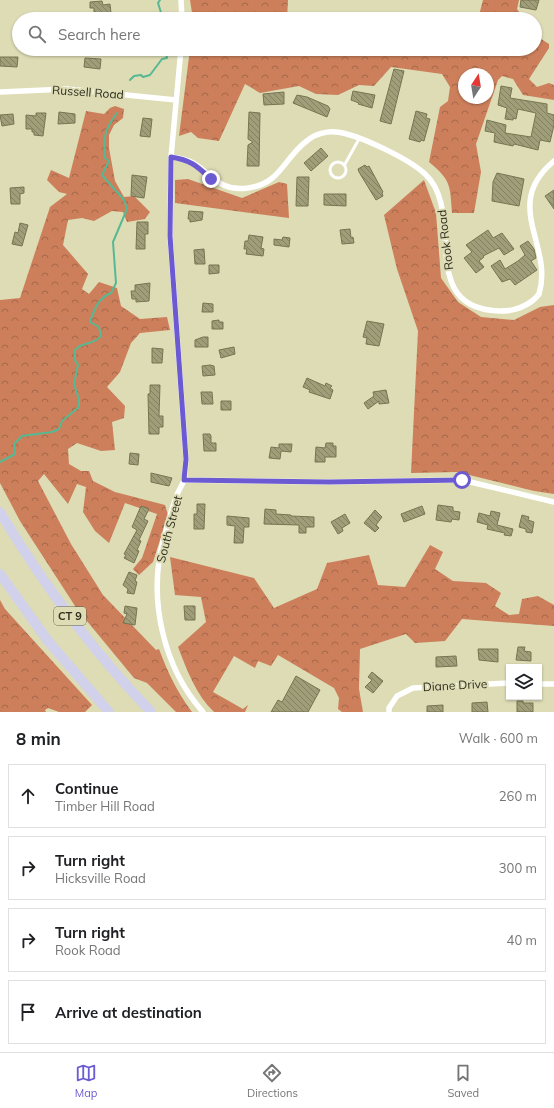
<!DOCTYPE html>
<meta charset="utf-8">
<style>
:root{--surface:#fff;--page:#f2f2f2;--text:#202124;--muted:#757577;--line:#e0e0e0;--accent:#6c5ad3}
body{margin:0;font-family:Mulish,sans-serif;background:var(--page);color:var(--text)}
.controls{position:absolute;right:12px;bottom:12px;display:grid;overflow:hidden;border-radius:0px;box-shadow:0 1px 3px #0004}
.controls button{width:36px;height:36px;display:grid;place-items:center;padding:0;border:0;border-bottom:1px solid var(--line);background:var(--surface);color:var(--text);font:20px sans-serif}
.compass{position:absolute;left:458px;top:68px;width:36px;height:36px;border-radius:50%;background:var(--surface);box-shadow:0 1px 3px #0004;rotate:12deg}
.stop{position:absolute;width:12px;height:12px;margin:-9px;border:3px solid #6c5ad3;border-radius:50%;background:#fff}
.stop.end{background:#6c5ad3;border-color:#fff;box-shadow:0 1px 4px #0008}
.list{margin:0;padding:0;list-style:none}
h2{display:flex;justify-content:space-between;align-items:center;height:52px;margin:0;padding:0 16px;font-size:17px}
h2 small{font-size:13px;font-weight:400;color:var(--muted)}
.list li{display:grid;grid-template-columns:26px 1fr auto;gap:12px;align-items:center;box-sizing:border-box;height:64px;margin:0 8px 8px;padding:0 8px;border:1px solid var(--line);border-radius:0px}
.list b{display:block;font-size:15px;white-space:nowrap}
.list p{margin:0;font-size:13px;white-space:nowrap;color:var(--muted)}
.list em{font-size:13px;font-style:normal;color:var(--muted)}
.icon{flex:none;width:22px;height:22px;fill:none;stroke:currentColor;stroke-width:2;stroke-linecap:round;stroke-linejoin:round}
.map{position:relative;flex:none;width:554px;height:712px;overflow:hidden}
.search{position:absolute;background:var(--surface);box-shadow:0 1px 3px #0004;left:12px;right:12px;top:12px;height:44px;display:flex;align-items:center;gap:10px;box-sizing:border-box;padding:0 14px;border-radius:22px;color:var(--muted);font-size:15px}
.sheet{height:340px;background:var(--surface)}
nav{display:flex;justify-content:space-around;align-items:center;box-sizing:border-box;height:56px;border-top:1px solid var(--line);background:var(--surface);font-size:11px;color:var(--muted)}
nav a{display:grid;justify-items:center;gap:2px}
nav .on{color:var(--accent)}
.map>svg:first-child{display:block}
.forest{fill:url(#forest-crowns);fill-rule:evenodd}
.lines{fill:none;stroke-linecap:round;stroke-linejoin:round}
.stream{stroke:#56b993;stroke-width:2}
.building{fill:url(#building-back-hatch);stroke:#767551}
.lane{stroke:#fff;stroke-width:3}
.street{stroke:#fff;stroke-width:5.5}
.highway{stroke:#d1d1eb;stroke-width:10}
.route{stroke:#6c5ad3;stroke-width:5}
.labels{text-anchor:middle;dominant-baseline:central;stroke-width:4;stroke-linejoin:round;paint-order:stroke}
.shield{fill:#dddcb5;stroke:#63624c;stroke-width:1}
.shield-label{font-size:11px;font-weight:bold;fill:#2f2e1f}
.street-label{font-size:12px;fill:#2f2e1f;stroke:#dddcb5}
</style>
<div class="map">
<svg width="554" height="712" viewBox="0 0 554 712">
<defs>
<pattern id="forest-crowns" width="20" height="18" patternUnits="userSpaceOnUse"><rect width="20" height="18" fill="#cc7f5a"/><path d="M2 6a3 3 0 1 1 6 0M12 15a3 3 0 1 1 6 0" fill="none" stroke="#a6684a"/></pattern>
<pattern id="building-back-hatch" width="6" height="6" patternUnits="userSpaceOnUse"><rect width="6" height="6" fill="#9f9e79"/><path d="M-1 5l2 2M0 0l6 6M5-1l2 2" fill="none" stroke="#828163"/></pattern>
</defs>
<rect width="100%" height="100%" fill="#dddcb5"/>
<!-- forest -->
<path class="forest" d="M190,0h98l-1,19h-94z
M483,0h36l-2,9 7,10h-46z
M535,35l14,9v4l-20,31 8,8 12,-4 5,2v15l-31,-5 -10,-16 -11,-3 -4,4 -22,64 5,28 -7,41h-22c-2,-28 -1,-33 -23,-51l11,-55 8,-6 2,-14 -8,-13 -51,-7 -17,19 -15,-1 -21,10 -22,-1 -17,-8 -39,7 -15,-9 -26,57 -21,-3 -7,-6 -12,4 11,-87h258l21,5 1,-5h65zM464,74h24v24h-24z
M115,106l9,3 -1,9 -9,7 -5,10v13l6,33 9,16 10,-1 16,16 -5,7 -18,3 -4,-10 -11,-1 -18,10 -12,-3 -14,2 -5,25 25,29 -6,15 7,5 10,-12 18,6 4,18 19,13 27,-2 3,13 -30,3 -9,10 -11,29 -13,15 18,19 -1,12 -12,4 3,28 -14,1 -24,-8 -9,6 1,15 12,7h8l4,10 22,11 50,13 3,10 -15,47 -14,13 -6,-6 9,-11 15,-44 -32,-11 -16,40 -14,-12 -12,-19 3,-25 -9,-3 -9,20 -24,-30 -6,7 33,63 32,51 53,55 3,-1c9,24 18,43 33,63h-16l-29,-29 -13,-5 -57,-69 -57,-88 -20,-38v-183l20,-2 30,-91 17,-13 -8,-2 -12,-12 4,-10 18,8 17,-67 18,3 6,-6z
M188,179l54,19 37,-16 8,2 2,34 -114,-15v-23z
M424,180l12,33 5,65 17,24 23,15 33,3 26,-13 14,-2v189l-20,-3 -77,-19 -46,1 7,-142 -21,-62 -13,-54z
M430,545l13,7 -8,17 18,12 33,2 15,10 -6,13 14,9 10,-1 3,-15 16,-3 16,9v21l-92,-7 -17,22 -30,2 -9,-9 -46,15 -1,40 4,23h-21l-4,-3 1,-11 -5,-10 -56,-33 -7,11 -13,-5 -3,7 -21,-12 -21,36 30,17 5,-4 -3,7h-31c-18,-17 -27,-42 -36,-65l28,-25 -5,-25 -26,-2 -5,-38 84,21 20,30 43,-19 10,-26 42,-8 9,30 27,2z
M0,600l5,9 87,96 -7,7h-26l-11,-4 -3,2 1,2h-46z"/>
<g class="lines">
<!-- stream -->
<path class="stream" d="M160,0l-2,3 5,16
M130,80l4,-4 7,-1 2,2 7,-2 12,-16 5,-1 -2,-9
M0,462l15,-8 -1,-10 8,-8 30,-4 7,-3 3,-8 17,-14v-7l-5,-16 4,-19 -3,-5v-10c6,-8 19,-5 26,-14l-2,-9 -9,-5c4,-12 8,-24 21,-29l5,-10 -3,-41 14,-33 -3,-9 -22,-25 7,-14 -4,-3c-2,-21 0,-29 12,-45"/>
</g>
<!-- building -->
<path class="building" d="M521,0h18l-3,10 -16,-3z
M102,1l1,4 7,-1 1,9 -17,2v-7h-4v-6z
M0,57h18l-1,10 -17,-1z
M85,58l16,1 -1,10 -16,-2z
M394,69l10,2 -13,53 -11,-3z
M501,86l11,2 -2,10 37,6v9l7,2v10l-4,17 -10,-2 -2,10 -24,-6 -1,2 -19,-4 1,-9 -10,-2 2,-11 19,5 -1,8 26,4 5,-24 -18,-4 -2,10 -3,-1v2l-8,-1 2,-11 -9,-3z
M353,91l22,4 -3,13 -14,-4 1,-1 -8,-3z
M284,92v12l-20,1 -1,-11z
M297,95l10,2 21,9 2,3 -3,8 -34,-14z
M416,111l11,3 -1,4 4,1 -6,22 -3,-1 -1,2 -11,-3z
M59,112l16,2v9l-17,1z
M249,112l11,1 -1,53h-12l1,-21 5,-3 -5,-3z
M36,113h10l-3,23 -9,-1v-3h-2v-3h-6v-14l10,1z
M13,114l1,10 -12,2 -2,-11z
M143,118l9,1 -2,18 -10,-1z
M321,148l7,8 -17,15 -7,-8z
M365,165l2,2 2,-1 14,26 -1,1 1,3 -7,4 -17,-28 -1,-3z
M497,173l27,6 -5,27 -27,-5 1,-19z
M132,175l15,2 -3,21 -13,-2z
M297,177h12l-1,29h-12z
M24,187v6l-4,1v10h-9l-1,-16z
M554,190v19l-9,-13z
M324,194h22v12l-22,-1z
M189,211l14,1 -1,8 -12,2v-3h-2z
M137,222h11v12h-3v15h-9z
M20,223l8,2 -6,21 -10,-2 3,-12 3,1z
M350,229l1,9 2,-1 1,6 -12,1 -2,-14z
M488,230l5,8 9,-5 12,16 -10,6 -5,-7 -16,8 1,1 -5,4 5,6 -8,6 -12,-15 8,-6 -6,-7z
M249,235l14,2 -2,11 3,1 -1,7 -17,-2 1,-5h-3l1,-8h3z
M283,237l7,1 -1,9 -15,-2v-6l8,1z
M528,241l6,8 2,9 -5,3 6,9 -22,15 -5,-6 -8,3 -11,-16 9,-6 5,9 13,-8 7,-6 -5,-9z
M204,249l1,15h-10l-1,-14z
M209,265h10v8l-10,1z
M150,283l-1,18 -13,1v-3h-4l-1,-8h4v-6z
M203,303l10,1v8h-11z
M219,320v2h4v7h-11v-8z
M367,321l17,3 -5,22 -13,-2 1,-6 -4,-1z
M203,337h5v10h-13v-7z
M234,347l1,7 -14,4 -2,-8z
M152,348l11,1 -1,14h-10z
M210,365l4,1 1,9 -12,1 -1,-10z
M307,378l18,8 1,-3 6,3 -2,2 3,2 -3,9 -21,-7 1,-2 -7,-3z
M150,385h10l-1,31h4v11h-4v7h-10l-1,-40h2z
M386,390l3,13 -10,1v-3l-11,8 -4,-6 10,-7 -1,-4z
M201,392h11l1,12h-11z
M221,401h10v9h-10z
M203,434h7l1,2v7h5v8h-12z
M326,443h7v3h3v11h-11v5h-10l1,-15 9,1z
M279,444h13l-1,8 -10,-1 -1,8 -11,-1 2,-11 8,1z
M130,453l9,1 -1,11 -9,-1z
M151,473l21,5 -3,8 -18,-4z
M197,504h8l-1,25h-10v-15h3z
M438,505l15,2v4l7,1 -1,8 -7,-1 -1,3 -15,-2z
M141,506l8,3 -5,10 4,2 -9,19 2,1 -4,9 2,1 -5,12 -10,-5 2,-3 -2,-1 13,-24 -5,-3z
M422,506l3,8 -21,8 -3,-8z
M265,509l11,1v4l15,1v1l23,1v10h-8v6h-7v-8l-35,-1z
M375,510l7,7 -6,8 3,3 -4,4 -11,-9z
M491,511l9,2 -3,12 16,4 -2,7 -7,-1 1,-2 -18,-4 1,-4 -11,-3 2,-9 11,3z
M345,514l5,9 -8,5 1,3 -5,3 -7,-12z
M522,515l7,2 -1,3 6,2 -2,11 -6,-1v-3l-7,-2z
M227,516l22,2v9h-5l-1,16h-9l1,-17 -8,-1z
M129,572l8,3 -2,6 2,1 -3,12 -7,-1 1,-4 -5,-4z
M125,606l12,2 -2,17 -12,-2 4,-9 -3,-1z
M184,606h11v14h-10z
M518,647h7l-1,4 7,1v9l-15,-1z
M478,649h20v13l-19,-2z
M456,656l1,10 -21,1v-10z
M372,672l11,9 -10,12 -8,-6 7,-7 -4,-3z
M296,676l24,14 -12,22h-37l7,-12 4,2z
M517,701h6v2h10v9h-16z
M487,702l1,10h-16v-9z
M443,705v7h-16v-6z"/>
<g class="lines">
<!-- lane -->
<path class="lane" d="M330 170a8 8 0 1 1 16 0a8 8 0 1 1-16 0Z
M345,164l14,-25"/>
<!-- street -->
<path class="street" d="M181,0l1,19
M181,49l-10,108 -1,79 16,223c-1,7 0,15 -2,21 -2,6 -6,11 -8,17 -5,14 -9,29 -13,44 -15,58 0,126 40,171
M0,92l67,-3 109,11
M171,157c8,1 15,2 22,6 20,12 27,29 55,25 33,-4 36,-31 60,-48 7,-6 19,-9 28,-8 22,2 73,27 89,42 42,38 -10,133 73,137 15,1 32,-5 41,-17 15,-49 -38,-89 15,-133
M184,480l145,2 133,-2 92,22
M539,684h15
M389,712v-4l8,-12 16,-8 96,-5"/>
<!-- highway -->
<path class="highway" d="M0,512c43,72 93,139 151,200
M0,574l48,67 61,71"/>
</g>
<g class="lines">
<!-- route -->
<path class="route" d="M211,179c-14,-13 -20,-19 -40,-22l-1,79 16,223 -2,21 145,2 133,-2"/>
</g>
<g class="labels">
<!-- shield labels -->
<rect class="shield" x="54" y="607" width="32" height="18" rx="3"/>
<g class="shield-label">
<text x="70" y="616">CT 9</text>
</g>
<!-- street labels -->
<g class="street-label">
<text transform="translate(88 92) rotate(4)">Russell Road</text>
<text transform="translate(445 240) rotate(-97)">Rook Road</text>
<text transform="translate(169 529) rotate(-75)">South Street</text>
<text transform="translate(455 685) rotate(-3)">Diane Drive</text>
</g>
</g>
</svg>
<div class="controls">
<button><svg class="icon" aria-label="layers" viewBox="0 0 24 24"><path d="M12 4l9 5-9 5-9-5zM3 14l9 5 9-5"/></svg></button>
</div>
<svg class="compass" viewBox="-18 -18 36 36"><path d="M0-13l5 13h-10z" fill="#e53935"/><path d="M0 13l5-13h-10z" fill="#757577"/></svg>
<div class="stop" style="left:462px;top:480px"></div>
<div class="stop end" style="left:211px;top:179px"></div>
<div class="search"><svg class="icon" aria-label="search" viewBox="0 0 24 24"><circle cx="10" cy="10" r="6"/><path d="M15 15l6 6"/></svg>Search here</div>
</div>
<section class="sheet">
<h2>8 min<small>Walk · 600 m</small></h2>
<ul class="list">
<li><svg class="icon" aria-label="ahead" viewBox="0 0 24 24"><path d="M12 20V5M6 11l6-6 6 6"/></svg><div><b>Continue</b><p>Timber Hill Road</p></div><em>260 m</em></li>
<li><svg class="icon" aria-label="right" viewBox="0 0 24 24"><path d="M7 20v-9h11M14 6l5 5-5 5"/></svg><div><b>Turn right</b><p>Hicksville Road</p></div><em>300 m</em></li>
<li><svg class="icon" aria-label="right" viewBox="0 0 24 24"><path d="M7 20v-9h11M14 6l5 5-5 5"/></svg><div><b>Turn right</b><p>Rook Road</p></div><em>40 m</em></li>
<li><svg class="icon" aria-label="arrive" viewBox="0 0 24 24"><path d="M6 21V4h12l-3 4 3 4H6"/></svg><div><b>Arrive at destination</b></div></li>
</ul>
</section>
<nav>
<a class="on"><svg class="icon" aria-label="map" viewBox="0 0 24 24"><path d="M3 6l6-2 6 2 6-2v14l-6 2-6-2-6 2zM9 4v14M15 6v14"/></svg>Map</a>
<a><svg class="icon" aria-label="directions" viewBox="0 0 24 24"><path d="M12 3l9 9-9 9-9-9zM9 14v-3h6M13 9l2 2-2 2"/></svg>Directions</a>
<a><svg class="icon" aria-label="saved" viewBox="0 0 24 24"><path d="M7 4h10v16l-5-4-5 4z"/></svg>Saved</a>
</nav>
